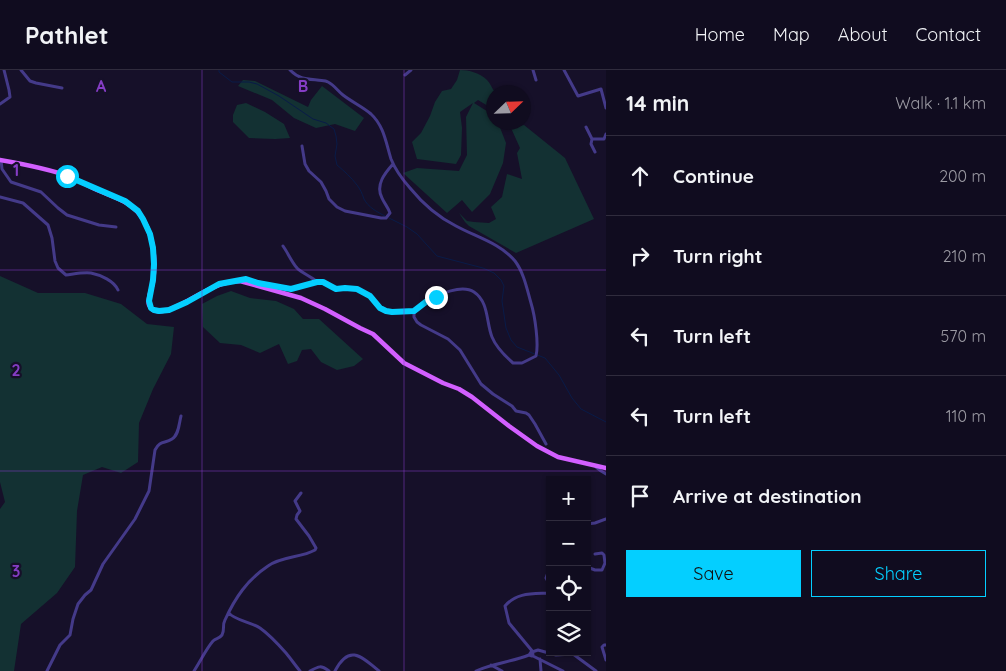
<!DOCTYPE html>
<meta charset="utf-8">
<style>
:root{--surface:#100c1f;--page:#1e1a2c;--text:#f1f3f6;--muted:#9c9ba4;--line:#302c3d;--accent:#04cfff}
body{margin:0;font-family:Quicksand,sans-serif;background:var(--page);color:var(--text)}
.controls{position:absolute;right:15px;bottom:15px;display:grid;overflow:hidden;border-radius:0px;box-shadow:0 1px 4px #0004}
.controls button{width:45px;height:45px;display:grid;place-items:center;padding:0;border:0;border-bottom:1px solid var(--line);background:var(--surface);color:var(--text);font:25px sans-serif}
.compass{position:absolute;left:486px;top:15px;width:45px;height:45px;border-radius:50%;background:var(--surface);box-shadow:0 1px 4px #0004;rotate:67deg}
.stop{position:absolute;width:15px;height:15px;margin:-11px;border:4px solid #04cfff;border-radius:50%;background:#fff}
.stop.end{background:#04cfff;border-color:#fff;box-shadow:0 1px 5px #0008}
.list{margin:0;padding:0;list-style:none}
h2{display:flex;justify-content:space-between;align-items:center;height:65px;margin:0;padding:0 20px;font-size:21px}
h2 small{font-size:16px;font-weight:400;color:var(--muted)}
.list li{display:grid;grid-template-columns:32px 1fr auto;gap:15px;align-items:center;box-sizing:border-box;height:80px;padding:0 20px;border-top:1px solid var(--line)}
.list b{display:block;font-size:19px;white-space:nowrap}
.list em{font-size:16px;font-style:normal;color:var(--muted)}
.actions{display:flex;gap:10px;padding:15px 20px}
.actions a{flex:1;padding:11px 0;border:1px solid var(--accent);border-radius:0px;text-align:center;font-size:18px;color:var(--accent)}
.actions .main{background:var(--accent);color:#111}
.icon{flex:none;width:28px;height:28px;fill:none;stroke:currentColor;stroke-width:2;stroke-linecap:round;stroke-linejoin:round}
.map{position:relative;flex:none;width:606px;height:601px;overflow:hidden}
header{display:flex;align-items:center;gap:30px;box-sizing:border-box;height:70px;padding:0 25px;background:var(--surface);border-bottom:1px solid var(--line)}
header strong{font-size:24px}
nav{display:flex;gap:28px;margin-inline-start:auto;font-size:18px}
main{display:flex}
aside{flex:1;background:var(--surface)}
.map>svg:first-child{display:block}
.green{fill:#133133}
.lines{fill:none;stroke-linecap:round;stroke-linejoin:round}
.stream{stroke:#091b48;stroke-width:1}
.minor{stroke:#443a89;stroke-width:3}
.major{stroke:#d25fff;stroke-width:4.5}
.route{stroke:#04cfff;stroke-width:6}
.grid{fill:none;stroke:#853dc5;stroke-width:1;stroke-opacity:0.55}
.grid-label{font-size:16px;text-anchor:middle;font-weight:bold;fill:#853dc5;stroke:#161029;stroke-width:4.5;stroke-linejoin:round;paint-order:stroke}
</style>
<header>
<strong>Pathlet</strong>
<nav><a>Home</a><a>Map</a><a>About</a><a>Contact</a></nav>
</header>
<main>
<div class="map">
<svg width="606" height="601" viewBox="0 0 606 601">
<rect width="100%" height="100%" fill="#161029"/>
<!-- green -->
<path class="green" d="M460,0c9,0 20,3 27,10 3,3 5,8 7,11l-6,15 -10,-6 -4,3 16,10 3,-8v17l27,1 -21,2 7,18 -3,20 -13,31 -18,18 -10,-12 -15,13 -44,-40 14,-5 42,3 8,-16 -1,-38 7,-14 -13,9 2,16 -1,27 -5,9 -39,-5 -5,-17 9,-9 9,-17 5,-14 7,-11 9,-2 6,-9z
M243,10l12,1 53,26 3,-7 11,-14 42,32 -9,13 -20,-7 -19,4 -22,-10 -22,-18 -34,-14z
M246,33l19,9 19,12 6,14 -15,1 -26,-1 -16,-16v-7l4,-10z
M524,55l41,33 29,61 -78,34 -47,-27 -4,-4 -6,-9 8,8 7,1 15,1 7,-4 -5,-12 11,-10 5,-23 15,5 -5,-26 3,-5 -9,-20z
M0,206l38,17h47l36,11 26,20 27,3 -3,27 -18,35 -14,34 -1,39 -17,11 -19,-6 -19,8 -6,36 -2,56 -18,26 -36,31 -7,47h-14v-162l5,-7 -5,-20z
M231,221l19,7 26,3 18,8 9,10h16l44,40 -9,7 -17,4 -16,-8 -10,-13 -9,1 -5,11 -9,3 -9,-20 -19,9 -19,-8 -21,-2 -17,-16 -1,-23 15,-8z"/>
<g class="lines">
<!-- stream -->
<path class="stream" d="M219,0v2l13,10h17l8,2 22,12 34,23 13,4 8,6 2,7 1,8 -2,12 2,9c7,6 14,12 20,20 3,4 5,8 7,14 4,8 13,13 21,17
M389,148l18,9 10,7 20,22 46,12 11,5 7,7 3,6 -2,15 4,27 5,12 6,7 28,11 14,17 13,23 9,11 25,13"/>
<!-- minor -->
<path class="minor" d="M21,0l9,11 6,2 26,5
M533,0l3,10
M564,0l14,26 23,-7 5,19
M405,5l6,-5
M0,34l10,-7 -1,-7 -5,-20
M586,57l6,12h12l2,-5
M592,69l-1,5 4,8
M302,76l3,18 4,7 12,11 5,9 3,8 8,8 8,4 36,7h5l4,-5c-2,-6 -6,-10 -8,-15 -7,-13 3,-25 11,-34
M1,90l1,9 9,13 30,10 17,16 9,7 32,10 17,2
M0,127l23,6 25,22 4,13 3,23 3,7 8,7c8,-1 17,-3 25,-2 10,2 23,8 27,17
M283,176c5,7 8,15 14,22 6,6 14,8 20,14
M242,210c7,-2 31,6 40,8 13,2 22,-3 34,-5 9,-2 13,5 21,6 8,1 14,-2 22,1 13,5 18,19 30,22 7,1 16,1 23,-1 6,-2 10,-8 16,-10 11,-7 34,-17 46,-9 15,10 12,30 18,45 4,10 13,19 21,26h9l14,-7c3,-12 -1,-40 -5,-53 -4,-14 -7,-30 -16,-42 -15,-18 -39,-24 -59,-35 -18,-9 -33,-22 -46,-38 -8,-9 -15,-19 -19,-29 -5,-16 -7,-33 -20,-45 -8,-7 -19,-12 -28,-19 -5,-4 -9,-10 -15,-13 -3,-2 -7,-1 -11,-2 -12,-1 -18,-1 -27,-10
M414,241v6l3,5 4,3 27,14 12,11 21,34 12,10 19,12 4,5 10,2 3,2 6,9 11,20
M596,397l5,4 5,3
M587,454l8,-1 11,-4
M550,497l-4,11 4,7
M587,497l8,3h7l3,-7 -1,-8 -2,-2 -7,1
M229,543c5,7 22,9 31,15 10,7 18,16 26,25 5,6 9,12 14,18
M606,575h-2l-2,2 4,13
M532,582l6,-2 18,5 17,-1 23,17
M533,582l-24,-29 -4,-17c12,-14 28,-12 45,-13
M533,586l30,15
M540,589l1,12
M491,595l11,6
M47,601l13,-26 10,-10 3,-16 5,-15 7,-9 6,-5 12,-26 32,-45 14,-28 6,-41c5,-10 10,-6 17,-11 7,-4 7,-16 9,-23
M194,601c6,-9 12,-22 19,-30 3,-3 6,-2 9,-6 3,-5 0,-10 3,-15 10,-22 22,-40 43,-54 14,-10 33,-8 47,-16l1,-2 -7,-12 -13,-17 1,-4 3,-4 -5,-10 6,-8
M310,601c9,-5 11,-6 19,0
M335,601c14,-27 26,-15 44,0
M476,601c17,-8 36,-9 53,-16l3,1 1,-2 -2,-2 -2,3"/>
<!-- major -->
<path class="major" d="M0,90c23,4 49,9 71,17 8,4 16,8 24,12 18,8 37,12 48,30 11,19 13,42 10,63 -1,7 -6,16 -4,23 4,10 17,6 24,3 22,-9 42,-27 67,-27l61,17 24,11 35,19 13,6 31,29 39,20 16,6 13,8 37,29 28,20 21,11 48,11"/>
</g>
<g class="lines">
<!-- route -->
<path class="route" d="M67,106l58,25 13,10 5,8 7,15 3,14 1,16 -1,16 -4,21 2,7 3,2 5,1 10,-1 18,-8 32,-18 27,-5 12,4 33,6 26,-7h6l13,7 9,-1 12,1 13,7 10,12 6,3 6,1 22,-1 13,-10 9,-4"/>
</g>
<!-- grid -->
<path class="grid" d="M202,0v601M404,0v601M0,200h606M0,401h606"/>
<g class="grid-label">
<text x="101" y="22">A</text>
<text x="303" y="22">B</text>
<text x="16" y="106">1</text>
<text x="16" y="306">2</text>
<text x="16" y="507">3</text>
</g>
</svg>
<div class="controls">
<button>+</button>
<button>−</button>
<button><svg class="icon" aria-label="locate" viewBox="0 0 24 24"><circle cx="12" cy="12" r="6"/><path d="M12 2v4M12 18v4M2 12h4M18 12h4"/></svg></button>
<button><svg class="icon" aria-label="layers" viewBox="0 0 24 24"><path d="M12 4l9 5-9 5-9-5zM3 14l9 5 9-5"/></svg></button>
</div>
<svg class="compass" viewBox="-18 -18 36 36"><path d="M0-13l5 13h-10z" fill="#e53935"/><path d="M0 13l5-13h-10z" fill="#9c9ba4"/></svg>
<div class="stop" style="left:67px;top:106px"></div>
<div class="stop end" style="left:436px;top:227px"></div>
</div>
<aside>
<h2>14 min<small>Walk · 1.1 km</small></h2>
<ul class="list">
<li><svg class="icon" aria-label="ahead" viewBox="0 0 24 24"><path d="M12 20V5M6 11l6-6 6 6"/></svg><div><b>Continue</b></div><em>200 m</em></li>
<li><svg class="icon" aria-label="right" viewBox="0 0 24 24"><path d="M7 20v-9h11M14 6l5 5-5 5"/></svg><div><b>Turn right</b></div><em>210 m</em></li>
<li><svg class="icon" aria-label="left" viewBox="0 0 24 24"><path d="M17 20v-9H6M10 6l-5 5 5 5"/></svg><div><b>Turn left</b></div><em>570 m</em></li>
<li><svg class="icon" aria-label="left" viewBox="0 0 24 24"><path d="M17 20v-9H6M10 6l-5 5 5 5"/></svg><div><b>Turn left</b></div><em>110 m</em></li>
<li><svg class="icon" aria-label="arrive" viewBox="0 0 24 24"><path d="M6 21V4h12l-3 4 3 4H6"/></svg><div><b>Arrive at destination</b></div></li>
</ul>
<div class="actions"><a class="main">Save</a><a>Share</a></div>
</aside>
</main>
